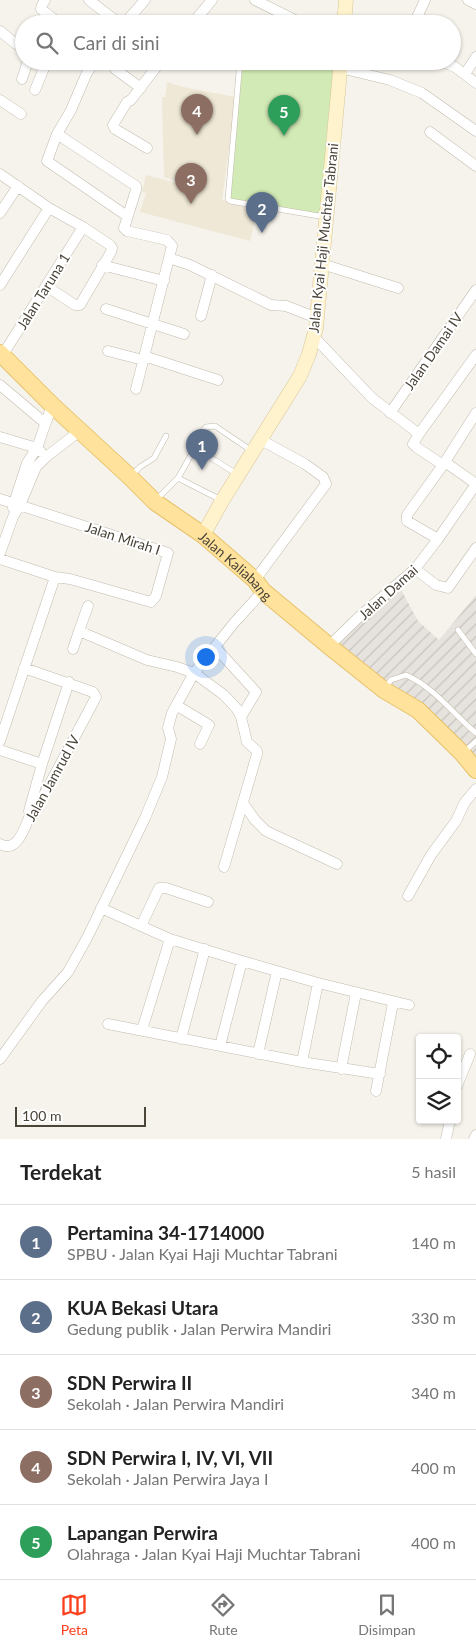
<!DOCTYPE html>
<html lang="id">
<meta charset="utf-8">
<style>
:root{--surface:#fff;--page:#f2f2f2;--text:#222;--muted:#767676;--line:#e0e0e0;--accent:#fc3f1d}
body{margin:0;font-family:Lato,sans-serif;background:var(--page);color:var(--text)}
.controls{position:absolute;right:15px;bottom:15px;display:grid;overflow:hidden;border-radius:5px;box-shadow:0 1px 4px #0004}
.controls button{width:45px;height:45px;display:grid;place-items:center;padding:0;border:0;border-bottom:1px solid var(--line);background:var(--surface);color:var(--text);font:25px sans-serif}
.scale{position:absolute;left:15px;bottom:12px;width:131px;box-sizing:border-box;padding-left:5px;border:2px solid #4b4439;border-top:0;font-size:14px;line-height:18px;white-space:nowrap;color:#4b4439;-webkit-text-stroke:4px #fff;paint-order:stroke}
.you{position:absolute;left:205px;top:656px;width:18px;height:18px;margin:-12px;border:4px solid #fff;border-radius:50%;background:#1a73e8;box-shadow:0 0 0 8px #1a73e833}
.badge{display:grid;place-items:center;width:32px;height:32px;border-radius:50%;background:var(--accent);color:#fff;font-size:16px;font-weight:700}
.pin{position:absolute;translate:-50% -41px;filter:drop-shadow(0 1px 2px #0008)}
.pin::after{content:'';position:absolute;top:26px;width:18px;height:15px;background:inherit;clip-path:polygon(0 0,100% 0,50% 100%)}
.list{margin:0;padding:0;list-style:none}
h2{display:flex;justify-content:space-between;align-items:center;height:65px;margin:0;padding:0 20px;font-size:21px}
h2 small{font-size:16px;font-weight:400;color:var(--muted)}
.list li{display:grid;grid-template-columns:32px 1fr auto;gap:15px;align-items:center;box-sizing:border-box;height:75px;padding:0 20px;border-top:1px solid var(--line)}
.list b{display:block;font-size:19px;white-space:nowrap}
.list p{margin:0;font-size:16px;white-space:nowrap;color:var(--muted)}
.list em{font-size:16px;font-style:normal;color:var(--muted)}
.icon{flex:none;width:28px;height:28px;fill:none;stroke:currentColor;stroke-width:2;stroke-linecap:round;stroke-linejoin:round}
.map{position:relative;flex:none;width:476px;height:1139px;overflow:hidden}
.search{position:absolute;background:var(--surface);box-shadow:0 1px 4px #0004;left:15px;right:15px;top:15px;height:55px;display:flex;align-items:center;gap:12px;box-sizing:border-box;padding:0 18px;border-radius:28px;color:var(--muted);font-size:19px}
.sheet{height:440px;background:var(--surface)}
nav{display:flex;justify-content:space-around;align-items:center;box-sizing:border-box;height:70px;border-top:1px solid var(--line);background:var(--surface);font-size:14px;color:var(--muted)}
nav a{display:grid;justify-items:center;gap:2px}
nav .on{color:var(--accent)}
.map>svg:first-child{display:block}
.industrial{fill:url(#industrial-furrows)}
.education{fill:#efe8d6}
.pitch{fill:#d2eab5}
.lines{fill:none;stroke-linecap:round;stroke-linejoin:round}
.lane-casing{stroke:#c2bbae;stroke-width:6}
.street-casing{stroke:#c2bbae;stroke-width:11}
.secondary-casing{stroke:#d6c79b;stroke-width:15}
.primary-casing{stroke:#e6c16a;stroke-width:18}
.lane{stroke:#fff;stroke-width:5}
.street{stroke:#fff;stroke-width:10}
.secondary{stroke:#fff3cd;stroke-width:14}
.primary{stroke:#ffe39c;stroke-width:16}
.labels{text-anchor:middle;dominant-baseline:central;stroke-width:4;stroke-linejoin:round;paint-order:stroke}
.street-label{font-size:14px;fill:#4b4439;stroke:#fff}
</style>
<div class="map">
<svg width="476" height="1139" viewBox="0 0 476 1139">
<defs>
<pattern id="industrial-furrows" width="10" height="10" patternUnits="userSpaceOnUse" patternTransform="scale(1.25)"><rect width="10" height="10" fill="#e6e2dd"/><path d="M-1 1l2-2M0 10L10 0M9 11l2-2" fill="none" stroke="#c7c3be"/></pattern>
</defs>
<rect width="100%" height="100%" fill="#f6f3ec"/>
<!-- industrial -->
<path class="industrial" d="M398,584l20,37 21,19 37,-45v175l-14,-17 -133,-107z"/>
<!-- education -->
<path class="education" d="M167,82l16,5 53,10 -14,103 36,8 -8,33 -110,-29 6,-19 -4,-1 4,-17 43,11 -25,-9 -2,-80h3z"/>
<!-- pitch -->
<path class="pitch" d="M240,61l27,4 2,-4h71l-14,156 -96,-16z"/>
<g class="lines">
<defs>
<path id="lane" d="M240,61l-12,138 2,2 95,16
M195,448l42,26
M132,475l8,-8 14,-9 12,-22
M178,478l43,22
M156,500l22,-22 17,-30 4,-13 7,-8 9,-1 37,25
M458,630l18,24
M385,688l6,-8 15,-5c29,13 46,38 70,58
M465,751l11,-10"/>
<path id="street" d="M45,0l-3,5 -1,4 19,15
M89,0l31,24
M255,0l48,24
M468,0l8,4
M124,24l21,-24
M192,24l20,-24
M414,24l11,-24
M0,31l16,13
M94,61l-8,14 -15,35 -14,24 79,52v4l-11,35 -1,3 3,3 40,9 5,6 -36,143
M440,61l15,6 21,16
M340,68l50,12 32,13 54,38
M115,69l26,19
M465,74l11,-17
M22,79l6,-18
M35,90l12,-29
M0,100l21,14
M430,132l46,34
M57,134l-10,27 80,55
M147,148l-32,-19 -2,-4 14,-23 4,-2 30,-39
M0,174l49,34 34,19 27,18 2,3 -1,4 -31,53h-5l-29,-19
M0,213l18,-27
M169,258l21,7 81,40 15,1 31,12
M322,264l76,24
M102,265l62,16
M0,285l49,-77
M106,309l78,25
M201,316l11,-41
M314,337l58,61 47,36
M108,351l35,9
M2,356l81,-129
M144,356l74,24
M0,385l45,38
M390,413l86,-123
M0,437l37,11 4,4
M445,462l31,22
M443,465l-27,-18 -3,-3 6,-10 57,-79
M0,499l168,54 -12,43 -5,6 -81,-23 -15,-2 -55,-18
M13,508l1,-5 13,-40 10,-15 15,-43
M438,539l-31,-18v-6l36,-50 33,-52
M0,553l13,-36 7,-12 16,-38 10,-10 35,-27
M415,569l21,16 12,3 28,-40
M255,580l71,-96 -3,-7 -18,-13 -44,-24
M79,631l9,-25
M329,646l31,-30 55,-47 23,-30 38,-55
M215,647l41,45 -15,25
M73,649l6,-18 68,29 30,7 17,6 30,22 13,14 4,8 6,25 10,9v3l-33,113
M176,705l33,20 -9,19
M0,741l55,-164
M0,750l42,14
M243,803l12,17 11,11 71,33
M31,813l-2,-2 13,-47 27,-82
M0,844c18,10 25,-18 31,-31h3l3,-5 59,-111 -3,-5 -69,-24
M408,896l23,-41 25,-34 9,-19 11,-13
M101,908l69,31 72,22 76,22 91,22
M141,926l18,-38h7l42,14
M108,1024l194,38 78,12
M142,1030l28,-91
M181,1039l24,-90
M220,1046l22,-85
M258,1054l19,-83
M0,1059l42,-58 26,-29 20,-36 57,-118 17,-41 9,-38 -3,-11 1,-4 3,-11 22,-40 40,-50 29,-32
M302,1062l16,-79
M341,1069l15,-76
M457,1086l13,-32
M376,1091l17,-88
M446,1139l4,-19
M474,1139l2,-4"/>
<path id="secondary" d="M344,24l2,-24
M203,535l19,-34 78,-125 9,-22 7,-26 25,-267"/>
<g id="primary">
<path id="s1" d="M0,353l52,52 78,72 25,25 48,33 52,45 8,11 66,55 55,44 34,20 44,43 14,17"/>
</g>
</defs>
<!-- lane casing -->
<use href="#lane" class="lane-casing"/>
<!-- street casing -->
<use href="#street" class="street-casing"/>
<!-- secondary casing -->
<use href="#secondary" class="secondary-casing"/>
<!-- primary casing -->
<use href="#primary" class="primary-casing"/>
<!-- lane -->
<use href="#lane" class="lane"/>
<!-- street -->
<use href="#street" class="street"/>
<!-- secondary -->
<use href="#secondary" class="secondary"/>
<!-- primary -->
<use href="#primary" class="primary"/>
</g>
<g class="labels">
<!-- street labels -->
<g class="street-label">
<text transform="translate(323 238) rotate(-84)">Jalan Kyai Haji Muchtar Tabrani</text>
<text transform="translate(43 291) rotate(-58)">Jalan Taruna 1</text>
<text transform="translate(433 351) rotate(-55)">Jalan Damai IV</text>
<text transform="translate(123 538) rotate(18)">Jalan Mirah I</text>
<text stroke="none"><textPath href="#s1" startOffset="318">Jalan Kaliabang</textPath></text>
<text transform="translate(388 592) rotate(-42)">Jalan Damai</text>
<text transform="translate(52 778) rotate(-61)">Jalan Jamrud IV</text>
</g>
</g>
</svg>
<div class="controls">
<button><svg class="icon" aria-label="locate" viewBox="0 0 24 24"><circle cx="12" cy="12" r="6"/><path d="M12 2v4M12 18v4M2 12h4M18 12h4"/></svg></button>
<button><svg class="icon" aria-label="layers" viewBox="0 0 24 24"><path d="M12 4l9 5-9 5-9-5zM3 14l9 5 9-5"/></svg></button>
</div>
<div class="scale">100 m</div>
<div class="you"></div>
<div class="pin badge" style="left:202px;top:470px;background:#5c6f8a">1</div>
<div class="pin badge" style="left:262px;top:233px;background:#5c6f8a">2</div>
<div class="pin badge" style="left:191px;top:204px;background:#8d6e63">3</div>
<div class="pin badge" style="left:197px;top:135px;background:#8d6e63">4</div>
<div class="pin badge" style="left:284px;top:136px;background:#2e9e5b">5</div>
<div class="search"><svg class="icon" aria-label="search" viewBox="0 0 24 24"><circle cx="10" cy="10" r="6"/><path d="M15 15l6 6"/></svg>Cari di sini</div>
</div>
<section class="sheet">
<h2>Terdekat<small>5 hasil</small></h2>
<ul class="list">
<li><span class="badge" style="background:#5c6f8a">1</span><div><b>Pertamina 34-1714000</b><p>SPBU · Jalan Kyai Haji Muchtar Tabrani</p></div><em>140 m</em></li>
<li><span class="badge" style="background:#5c6f8a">2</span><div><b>KUA Bekasi Utara</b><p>Gedung publik · Jalan Perwira Mandiri</p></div><em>330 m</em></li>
<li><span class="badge" style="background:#8d6e63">3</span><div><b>SDN Perwira II</b><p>Sekolah · Jalan Perwira Mandiri</p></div><em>340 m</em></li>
<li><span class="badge" style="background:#8d6e63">4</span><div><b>SDN Perwira I, IV, VI, VII</b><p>Sekolah · Jalan Perwira Jaya I</p></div><em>400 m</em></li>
<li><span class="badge" style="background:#2e9e5b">5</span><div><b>Lapangan Perwira</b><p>Olahraga · Jalan Kyai Haji Muchtar Tabrani</p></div><em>400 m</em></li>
</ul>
</section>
<nav>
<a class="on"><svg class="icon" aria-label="map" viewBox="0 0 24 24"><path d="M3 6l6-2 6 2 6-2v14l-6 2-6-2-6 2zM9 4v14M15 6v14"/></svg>Peta</a>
<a><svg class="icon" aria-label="directions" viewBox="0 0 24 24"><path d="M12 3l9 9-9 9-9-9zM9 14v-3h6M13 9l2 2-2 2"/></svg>Rute</a>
<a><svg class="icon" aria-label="saved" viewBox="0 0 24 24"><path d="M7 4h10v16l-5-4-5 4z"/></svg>Disimpan</a>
</nav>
